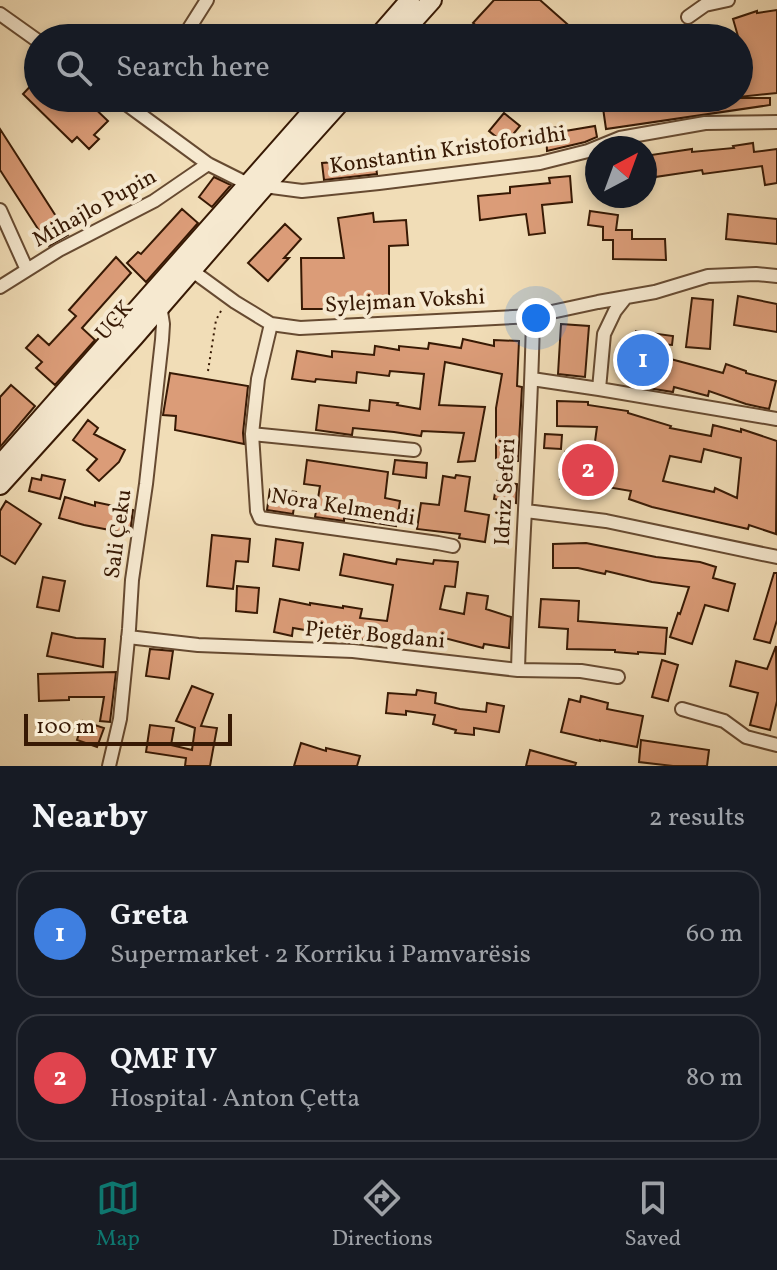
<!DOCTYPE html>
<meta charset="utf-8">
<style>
:root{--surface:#171b24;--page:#20242c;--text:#f1f3f6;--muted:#9ea1a6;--line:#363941;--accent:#0f766e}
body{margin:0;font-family:Vollkorn,serif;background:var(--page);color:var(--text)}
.compass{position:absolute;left:585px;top:136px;width:72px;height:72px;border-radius:50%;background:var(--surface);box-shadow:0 4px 12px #0003;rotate:41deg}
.scale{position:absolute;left:24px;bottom:20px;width:208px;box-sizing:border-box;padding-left:8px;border:4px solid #371904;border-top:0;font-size:22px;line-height:28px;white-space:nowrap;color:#371904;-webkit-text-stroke:6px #f6e9d0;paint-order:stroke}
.you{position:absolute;left:536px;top:318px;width:28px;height:28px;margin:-20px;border:6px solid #fff;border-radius:50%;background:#1a73e8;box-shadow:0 0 0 12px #1a73e833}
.badge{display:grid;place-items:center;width:52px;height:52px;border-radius:50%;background:var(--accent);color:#fff;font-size:26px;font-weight:700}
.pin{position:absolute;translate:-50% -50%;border:4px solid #fff;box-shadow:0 2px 8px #0006}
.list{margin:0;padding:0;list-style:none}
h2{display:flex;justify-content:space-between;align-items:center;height:104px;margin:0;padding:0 32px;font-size:34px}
h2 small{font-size:26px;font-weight:400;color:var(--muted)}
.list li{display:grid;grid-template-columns:52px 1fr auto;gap:24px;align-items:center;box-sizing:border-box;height:128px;margin:0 16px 16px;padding:0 16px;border:2px solid var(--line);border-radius:24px}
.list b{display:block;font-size:30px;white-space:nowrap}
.list p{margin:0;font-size:26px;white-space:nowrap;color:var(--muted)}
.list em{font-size:26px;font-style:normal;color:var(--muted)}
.icon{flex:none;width:44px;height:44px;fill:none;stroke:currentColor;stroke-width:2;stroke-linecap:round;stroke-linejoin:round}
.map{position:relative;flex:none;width:777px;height:766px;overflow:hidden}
.search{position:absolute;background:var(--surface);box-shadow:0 4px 12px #0003;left:24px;right:24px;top:24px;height:88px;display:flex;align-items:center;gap:20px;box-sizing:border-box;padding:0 28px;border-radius:44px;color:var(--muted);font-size:30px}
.sheet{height:392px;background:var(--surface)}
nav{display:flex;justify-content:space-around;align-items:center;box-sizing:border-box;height:112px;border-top:2px solid var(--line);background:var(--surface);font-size:22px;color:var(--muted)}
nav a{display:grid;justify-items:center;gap:4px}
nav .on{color:var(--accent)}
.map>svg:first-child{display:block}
.building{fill:#db9c78;stroke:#371904;stroke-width:2;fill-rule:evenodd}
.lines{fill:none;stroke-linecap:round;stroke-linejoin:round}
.street-casing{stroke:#664a31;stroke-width:16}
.secondary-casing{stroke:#371904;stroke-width:22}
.path{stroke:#371904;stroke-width:2;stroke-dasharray:2 4;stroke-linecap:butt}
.street{stroke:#f6e9d0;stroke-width:12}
.secondary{stroke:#f6e9d0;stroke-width:18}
.labels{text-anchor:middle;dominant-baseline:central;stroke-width:8;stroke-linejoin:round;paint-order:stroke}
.street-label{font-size:22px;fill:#371904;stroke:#f6e9d0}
</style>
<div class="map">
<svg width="777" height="766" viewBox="0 0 777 766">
<rect width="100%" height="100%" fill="#f1ddb7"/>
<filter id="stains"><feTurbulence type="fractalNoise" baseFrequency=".0025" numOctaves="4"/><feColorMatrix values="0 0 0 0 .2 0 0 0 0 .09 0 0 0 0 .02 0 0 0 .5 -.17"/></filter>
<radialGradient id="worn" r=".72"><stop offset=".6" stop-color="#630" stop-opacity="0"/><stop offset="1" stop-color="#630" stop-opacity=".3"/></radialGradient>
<!-- building -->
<path class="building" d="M494,0h46l43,38h-92l-18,-15z
M777,10v83l-38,4v-13l4,-1 -2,-22 3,-4 -11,-38 24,-8v2z
M38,78v20h46l24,23 -14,14 5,4 -10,10 -12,-12 -5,5 -49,-48z
M670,98h100v7l-164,24 -3,-21 32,-5v-2z
M504,113l16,13 -15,18 -16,-13z
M595,126l2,11 -12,5 -38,9 -1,-23 19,-1v4z
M0,129l68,106 -19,11 -49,-76z
M753,143l1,9 23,-3v34l-12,2 -3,-19 -59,8 -1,-4 -47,7 -4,-22 41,-6v3l42,-4 -1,-2z
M375,159l2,15 -53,6 -2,-17z
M570,176l2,26 -30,3 3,28 -16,2 -3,-21 -46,6 -2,-24 32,-3v-6l40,-4 -1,-5z
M214,177l17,8 -19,22 -13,-10z
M182,209l16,14 -52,59 -19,-19 11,-11 3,2z
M590,211l28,4 -2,15h16v9h33l1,21 -53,-1v-19h-10v-13l-15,-2z
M373,213l1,9 32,-2 2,25 -19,1v63h-87l-1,-51h43l-6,-40z
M728,214l49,5v25l-51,-5z
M285,224l16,15 -17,19h5l-21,23 -20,-18z
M116,257l15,16 -49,55 13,12 -40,45 -19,-17 6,-6 -16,-14 12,-13 11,10 27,-29 -7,-6z
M738,296l39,8v28l-43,-7z
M692,298l21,2 -3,49 -24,-2z
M561,324l28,2 -4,51 -27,-3z
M636,331l37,5 -1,9 -38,-3z
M463,339l31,7v-6l25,1 -2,45 5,1 -4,74h-22v-53l6,-34 -57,-12 -6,43 46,2 -10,54 -17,1 6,-29 -42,-2 -1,5 -27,-4 -41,-4 -1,7 -36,-5 3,-25 50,6 1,-11 28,3 -1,2 23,4 4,-35 -34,-3 -1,5 -32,-4 -1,11 -40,-4 -1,3 -23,-3 5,-28 35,6v-6l42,4 1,-9 24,4v-4l29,3 1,-6 32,5z
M633,349l90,24 3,-9 20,7v2l30,8 -7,28 -23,-5 -37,-13 -1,5 -34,-9 -1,5 -44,-7z
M170,373l78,13 -5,47 1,11 -69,-14 1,-14 -13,-1z
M11,385l24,21 -35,41v-50z
M557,401l31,1v3l40,6v2l43,13 -1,2 41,8 2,-11 28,7v-3l36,12 -1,93 -27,-9 -1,4 -96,-22 -23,-8 2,-8 -71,-12 5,-27 28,4 4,-29 -40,-1zM704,449l37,9 -4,40 -22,-10 -1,4 -51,-11 7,-25 31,6z
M88,420l10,8 -4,6 31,16 -6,12 -20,19 -12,-11 10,-11 -24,-19z
M545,434l17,1 -1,14 -17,-1z
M307,460l81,12 -3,26 15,3 -4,25 -52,-8v3l-29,-4 5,-31 -16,-2z
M395,460l32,3 -1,15 -33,-4z
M42,475l23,5 -5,19 -31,-8 3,-13 9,2z
M456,475l14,2 -5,34 24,4 -4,27 -26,-4 1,-4 -43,-5 4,-26 18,2 4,-29 12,2z
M497,481l20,3 -1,19 -22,-4z
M270,489l26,3 -3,22 -26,-4z
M65,497l30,9v-4l38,8 -3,24 -46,-9 -25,-7z
M6,501l35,23 -26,40 -15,-9v-44z
M212,535l38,4 -2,23 -12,-1 -3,28 -26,-3z
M276,539l27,4 -4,27 -26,-4z
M586,543l70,14 44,5 16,5 -3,11 22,6 -7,27 -23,-6 -13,39 -22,-7 8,-24 2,1 9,-27 -37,-5 -46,-11 -1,3 -27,-6h-25v-24z
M344,554l52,10 1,-5 36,5 1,-4 24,2 -3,25 -10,-1 -5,23 24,5 3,-21 21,3 -2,13 25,8 -2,31 -25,-4 -1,4 -54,-14 -27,9 -45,-4 -64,-11 -1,8 -18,-4 6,-33 30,6v-2l33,5v-2l19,3 -2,9 27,3 6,-36 -53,-10z
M774,573h3v47l-7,23 -16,-4z
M43,577l22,4 -6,30 -22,-4z
M237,586l22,2 -2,25 -21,-2z
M541,599l38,2 -1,20 89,7 -2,26 -27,-2v2l-23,-2v-2l-48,-1 1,-20 -29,-2z
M52,633l24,5 29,1 -2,28 -56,-11z
M776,646l1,55 -7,29 -20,-5 8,-32 -28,-7 6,-25 31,8z
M150,649l23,2 -4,28 -23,-3z
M662,660l16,5 -10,36 -16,-4z
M116,672l-6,50 -10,-1 4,-24h-35v3l-30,1 -1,-27z
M192,686l21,8 -12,32 16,2 -7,38h-25l1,-8 -40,-6 4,-27 24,3 -3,17 21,5 3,-22 -19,-7z
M417,690l19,3 -1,10 25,6 26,3 1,-9 17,3 -5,26 -25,-4v7l-19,-2 1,-3 -23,-6 2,-9 -29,-4v4l-20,-2 2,-20 28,2z
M581,696l27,7 -1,6 36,7 -6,31 -37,-7v1l-39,-9 8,-33 11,3z
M83,721l21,7 -7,19 -20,-7z
M641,740l68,10 -2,16h-34l-34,-4z
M301,743l25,8v-3l34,8 -3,10h-63z
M530,750l46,13 -1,3h-49z"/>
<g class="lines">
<defs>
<path id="street" d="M0,14l38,27
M688,17l17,-12 23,-5
M183,38l24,-38
M118,98l90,66 40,20 54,7 77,-8 161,-20 48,-12 32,-13 85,-15 72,-1
M0,210l27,60
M187,267l48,35 36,22 29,4 233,-12 65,-14 57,-10 53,-16 48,-2 21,2
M0,287l59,-37 95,-49 54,-37
M271,324l-13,55 -6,55 162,16
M532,379l67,10 178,30
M599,389l5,-55 11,-23 11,-14
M252,434l5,77 3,7 178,25 15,3
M526,511l80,10 171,36
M128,637l70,8 155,6 165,19 63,1 37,6
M518,670c3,-118 13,-236 15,-354
M682,709l42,12 22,16 31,8
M109,766l11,-47 9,-90 3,-49 14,-96 16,-144 1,-16 -3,-19"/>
<path id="secondary" d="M377,38l33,-38
M398,38l34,-38
M0,465l324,-367
M0,485l134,-148 130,-150 80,-89"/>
</defs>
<!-- street casing -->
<use href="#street" class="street-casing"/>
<!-- secondary casing -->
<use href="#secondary" class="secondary-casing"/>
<!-- path -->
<path class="path" d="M208,371l8,-51 6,-11"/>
<!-- street -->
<use href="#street" class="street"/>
<!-- secondary -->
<use href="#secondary" class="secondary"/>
</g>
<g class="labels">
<!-- street labels -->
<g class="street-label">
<text transform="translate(448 151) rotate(-8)">Konstantin Kristoforidhi</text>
<text transform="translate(95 209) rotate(-29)">Mihajlo Pupin</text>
<text transform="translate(405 302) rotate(-3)">Sylejman Vokshi</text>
<text transform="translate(115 321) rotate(-49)">UÇK</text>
<text transform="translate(506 492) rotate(-87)">Idriz Seferi</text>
<text transform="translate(343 508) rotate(9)">Nora Kelmendi</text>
<text transform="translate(119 534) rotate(-82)">Sali Çeku</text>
<text transform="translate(375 636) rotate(5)">Pjetër Bogdani</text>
</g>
</g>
<rect width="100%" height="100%" filter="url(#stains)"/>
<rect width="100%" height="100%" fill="url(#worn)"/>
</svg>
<svg class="compass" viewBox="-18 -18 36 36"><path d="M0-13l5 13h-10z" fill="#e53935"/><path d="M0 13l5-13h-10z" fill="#9ea1a6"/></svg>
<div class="scale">100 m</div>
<div class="you"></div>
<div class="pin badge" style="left:643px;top:360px;background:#3f7fe0">1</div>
<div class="pin badge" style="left:588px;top:470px;background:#e0444e">2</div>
<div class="search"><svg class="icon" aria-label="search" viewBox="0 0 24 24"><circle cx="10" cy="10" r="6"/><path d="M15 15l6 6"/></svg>Search here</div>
</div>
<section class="sheet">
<h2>Nearby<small>2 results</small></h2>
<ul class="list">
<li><span class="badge" style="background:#3f7fe0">1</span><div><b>Greta</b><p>Supermarket · 2 Korriku i Pamvarësis</p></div><em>60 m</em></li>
<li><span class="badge" style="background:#e0444e">2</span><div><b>QMF IV</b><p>Hospital · Anton Çetta</p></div><em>80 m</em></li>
</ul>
</section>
<nav>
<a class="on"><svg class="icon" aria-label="map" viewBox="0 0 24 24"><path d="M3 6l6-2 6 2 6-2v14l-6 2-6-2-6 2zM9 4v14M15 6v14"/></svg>Map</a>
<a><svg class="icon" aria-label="directions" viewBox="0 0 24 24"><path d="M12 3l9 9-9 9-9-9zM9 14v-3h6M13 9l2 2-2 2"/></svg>Directions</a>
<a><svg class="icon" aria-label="saved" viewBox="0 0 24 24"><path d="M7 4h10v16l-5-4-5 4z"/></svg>Saved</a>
</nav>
